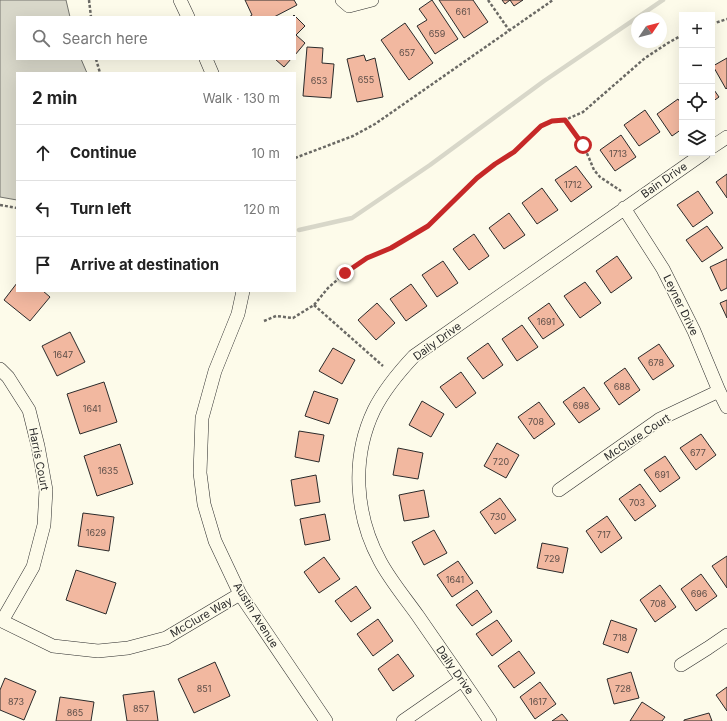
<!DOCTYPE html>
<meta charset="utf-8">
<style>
:root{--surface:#fff;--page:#f6f6f6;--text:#222;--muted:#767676;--line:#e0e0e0}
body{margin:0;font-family:Inter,sans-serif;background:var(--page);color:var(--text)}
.controls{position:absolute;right:12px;top:12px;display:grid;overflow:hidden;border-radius:0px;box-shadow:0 4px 16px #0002}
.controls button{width:36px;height:36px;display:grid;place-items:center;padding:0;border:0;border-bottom:1px solid var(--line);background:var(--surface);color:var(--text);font:20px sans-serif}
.compass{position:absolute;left:631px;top:12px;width:36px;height:36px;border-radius:50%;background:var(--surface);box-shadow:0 4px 16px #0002;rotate:55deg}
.stop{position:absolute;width:12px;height:12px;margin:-9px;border:3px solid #c62828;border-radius:50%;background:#fff}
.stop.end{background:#c62828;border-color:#fff;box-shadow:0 1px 4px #0008}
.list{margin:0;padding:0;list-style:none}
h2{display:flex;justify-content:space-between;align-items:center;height:52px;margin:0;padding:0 16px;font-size:17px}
h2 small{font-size:13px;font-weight:400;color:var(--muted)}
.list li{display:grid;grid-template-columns:26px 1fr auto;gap:12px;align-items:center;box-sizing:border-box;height:56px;padding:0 16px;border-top:1px solid var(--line)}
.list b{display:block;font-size:15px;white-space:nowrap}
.list em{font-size:13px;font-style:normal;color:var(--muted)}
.icon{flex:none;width:22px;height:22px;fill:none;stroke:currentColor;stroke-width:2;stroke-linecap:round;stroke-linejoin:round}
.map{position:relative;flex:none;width:727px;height:721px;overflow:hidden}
.search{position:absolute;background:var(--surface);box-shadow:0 4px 16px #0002;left:16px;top:16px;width:280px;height:44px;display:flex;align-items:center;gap:10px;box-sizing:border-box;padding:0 14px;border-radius:0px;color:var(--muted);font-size:15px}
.panel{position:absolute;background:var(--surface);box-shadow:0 4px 16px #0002;left:16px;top:72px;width:280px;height:220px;border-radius:0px}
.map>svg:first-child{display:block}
.water{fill:#d8d7c9;stroke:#74746e}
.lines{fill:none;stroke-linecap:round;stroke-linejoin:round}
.stream{stroke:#d8d7c9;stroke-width:4.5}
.building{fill:#f2b8a0;stroke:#2b2b2b}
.minor-casing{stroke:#2b2b2b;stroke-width:14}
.path{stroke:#6a6964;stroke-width:2.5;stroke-dasharray:3 2;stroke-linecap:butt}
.minor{stroke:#fdfbea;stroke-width:13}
.route{stroke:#c62828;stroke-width:5}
.labels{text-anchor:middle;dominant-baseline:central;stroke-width:3;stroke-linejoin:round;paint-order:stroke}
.number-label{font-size:9px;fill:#5d4e48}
.street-label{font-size:11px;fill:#2b2b2b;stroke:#fdfbea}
</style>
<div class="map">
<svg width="727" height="721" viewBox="0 0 727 721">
<rect width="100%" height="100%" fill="#fdfbea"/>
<!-- water -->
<path class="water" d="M0,0h66l4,17h-53v42h64l6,14h-70v127l-17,-3z"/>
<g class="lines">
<!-- stream -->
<path class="stream" d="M299,230l53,-12 78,-53 114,-84 119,-81"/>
</g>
<!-- building -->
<path class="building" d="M246,0h48l3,5 -23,12h-25l3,-2 -7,-15z
M432,0l26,39 -23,15 -18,-28 10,-6 -8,-11z
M439,0h34l15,22 -24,16z
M502,0h21l-9,6 -4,-6 -5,4z
M294,15l11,11 -9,9 9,8 -10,12v-38h-3z
M405,23l28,40 -24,17 -28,-40z
M307,47l16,1 -1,15 12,1 -3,34 -28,-2z
M364,55l2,6 9,-3 8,39 -26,5 -10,-43z
M727,58v30l-1,1 -13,-23z
M275,59h16l-7,8z
M712,87l7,10 -7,5z
M678,99l4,6v24l-10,7 -15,-22z
M645,110l15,22 -21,14 -15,-21z
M621,135l15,22 -21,14 -15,-21z
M576,166l16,21 -21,15 -16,-22z
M727,174v24l-11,-16z
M542,188l16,22 -21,14 -15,-21z
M698,191l15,22 -20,14 -16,-22z
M509,213l16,22 -21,14 -15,-21z
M707,226l16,22 -21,14 -16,-22z
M474,234l15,22 -20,14 -16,-21z
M617,256l15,22 -21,15 -15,-22z
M727,259v29l-6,3 -11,-24z
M443,261l15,22 -21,14 -15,-22z
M585,282l16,21 -21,15 -16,-22z
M17,283v8h26l7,6 -20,24 -26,-21z
M411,284l16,22 -21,15 -16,-22z
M727,300v18l-7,-15z
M377,303l18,20 -19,17 -18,-20z
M549,303l15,22 -21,14 -15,-21z
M522,325l16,22 -21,14 -15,-22z
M70,332l15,30 -28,14 -15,-30z
M488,343l15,22 -20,14 -16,-21z
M659,344l15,22 -21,14 -15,-22z
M333,348l22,12 -13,24 -23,-13z
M625,368l15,22 -21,15 -15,-22z
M461,372l15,21 -20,15 -16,-21z
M104,382l13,40 -37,12 -13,-40z
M584,387l16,22 -21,14 -16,-21z
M314,391l24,8 -9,25 -24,-8z
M422,401l22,13 -13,23 -22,-12z
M539,402l16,22 -21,15 -16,-22z
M299,431l25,4 -5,27 -24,-5z
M701,434l15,21 -20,15 -16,-22z
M497,443l22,12 -13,23 -22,-12z
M120,444l13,40 -36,12 -13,-40z
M398,448l25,5 -5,26 -25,-4z
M665,456l15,22 -20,14 -16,-22z
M316,475l4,27 -25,4 -4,-26z
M640,484l16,22 -21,15 -16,-22z
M424,490l5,27 -25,4 -5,-26z
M500,498l16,22 -21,14 -15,-22z
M83,513l31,4 -5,34 -31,-5z
M325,514l5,26 -25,5 -5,-26z
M607,516l15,22 -21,15 -15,-22z
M434,530l13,23 -23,12 -12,-23z
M542,543l26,5 -5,25 -26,-5z
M727,556v32l-15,-22z
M324,557l16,22 -21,14 -15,-21z
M458,561l15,22 -21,14 -15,-22z
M76,570l40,13 -10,31 -40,-14z
M701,574l16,22 -21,15 -15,-22z
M660,585l16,22 -21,15 -15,-22z
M356,586l15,22 -20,14 -16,-21z
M477,590l15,22 -20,14 -16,-21z
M378,619l15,22 -20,15 -16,-22z
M497,620l15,21 -20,15 -16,-22z
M611,620l26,9 -9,24 -25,-9z
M519,651l16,22 -21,15 -16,-22z
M398,654l16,22 -21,15 -15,-22z
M215,662l15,34 -36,17 -16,-34z
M631,672l8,26 -25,6 -7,-25z
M5,678l31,13 -12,29 -24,-10v-20z
M540,682l16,22 -21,15 -15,-22z
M727,687v24l-11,-16z
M154,691l4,30h-31l-4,-26z
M60,697l34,5 -3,19h-35z
M642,702l23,15 -3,4h-32z
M709,713l3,8h-28v-1z
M562,714l6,7h-16z"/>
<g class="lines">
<defs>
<path id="minor" d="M180,0l8,17
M342,0l7,6 23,-6
M206,59l6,14
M712,147l15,-10
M624,208l39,61 31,62 25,60 8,16
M243,291l-5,23 -23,57 -13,47 -2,55 4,31 11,37 25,53 86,127
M0,369l8,8 21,33 9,36 8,44 -2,35 -11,42 -31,54
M559,490l101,-71 59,-28
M0,620l53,26 45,5 30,-3 38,-10 74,-44
M681,665l27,-17 19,-13
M403,721l59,-41
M490,721c-23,-35 -48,-70 -72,-105 -12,-17 -28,-36 -38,-55 -25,-46 -29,-103 -6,-151 10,-20 25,-38 40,-54l290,-203"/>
</defs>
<!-- minor casing -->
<use href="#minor" class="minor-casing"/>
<!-- path -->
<path class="path" d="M89,0l2,17
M488,0l21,30
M712,24l15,-5
M96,59l4,14
M565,120l18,25 6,13 5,12 6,7 21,14
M295,158l58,-22 22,-12 178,-124
M0,205l17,3
M314,305l69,61
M264,321l12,-5 17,2 21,-13 14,-17 17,-15 22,-15 24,-10 37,-22 49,-48 18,-14 19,-12 27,-26 11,-5 13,-1 18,-8 62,-54 23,-15 14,-8"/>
<!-- minor -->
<use href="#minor" class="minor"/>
</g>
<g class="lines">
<!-- route -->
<path class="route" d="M345,273l22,-15 24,-10 37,-22 49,-48 18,-14 19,-12 27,-26 11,-5 13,-1 18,25"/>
</g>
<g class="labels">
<!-- number labels -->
<g class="number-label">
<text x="463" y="11">661</text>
<text x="437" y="33">659</text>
<text x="407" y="52">657</text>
<text x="366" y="79">655</text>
<text x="319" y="80">653</text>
<text x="618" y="153">1713</text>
<text x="573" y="184">1712</text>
<text x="546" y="321">1691</text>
<text x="63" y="354">1647</text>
<text x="656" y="362">678</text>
<text x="622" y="386">688</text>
<text x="581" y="405">698</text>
<text x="92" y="408">1641</text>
<text x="536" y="421">708</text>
<text x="698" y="452">677</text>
<text x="501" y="461">720</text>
<text x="108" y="470">1635</text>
<text x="662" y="474">691</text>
<text x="637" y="502">703</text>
<text x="498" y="516">730</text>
<text x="96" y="532">1629</text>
<text x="604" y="534">717</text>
<text x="552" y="558">729</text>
<text x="455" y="579">1641</text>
<text x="699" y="593">696</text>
<text x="658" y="603">708</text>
<text x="620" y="637">718</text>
<text x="204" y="688">851</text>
<text x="623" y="688">728</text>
<text x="16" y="701">873</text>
<text x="538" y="701">1617</text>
<text x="141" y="708">857</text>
<text x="75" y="712">865</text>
</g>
<!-- street labels -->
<g class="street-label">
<text transform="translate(664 180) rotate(-35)">Bain Drive</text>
<text transform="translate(681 305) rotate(64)">Leyner Drive</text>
<text transform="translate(437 341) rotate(-36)">Daily Drive</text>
<text transform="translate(637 437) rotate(-33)">McClure Court</text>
<text transform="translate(39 459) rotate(79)">Harris Court</text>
<text transform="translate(256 615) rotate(58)">Austin Avenue</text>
<text transform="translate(201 617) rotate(-30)">McClure Way</text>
<text transform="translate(455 670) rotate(55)">Daily Drive</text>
</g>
</g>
</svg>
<div class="controls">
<button>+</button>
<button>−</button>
<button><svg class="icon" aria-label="locate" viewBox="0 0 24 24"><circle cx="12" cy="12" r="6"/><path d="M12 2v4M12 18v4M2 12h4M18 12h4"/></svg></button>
<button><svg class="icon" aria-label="layers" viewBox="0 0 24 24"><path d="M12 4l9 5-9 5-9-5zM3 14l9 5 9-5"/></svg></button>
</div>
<svg class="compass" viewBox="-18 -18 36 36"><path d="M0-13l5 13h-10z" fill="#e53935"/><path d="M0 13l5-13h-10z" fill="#767676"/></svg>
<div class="stop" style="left:583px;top:145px"></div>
<div class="stop end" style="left:345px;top:273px"></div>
<div class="search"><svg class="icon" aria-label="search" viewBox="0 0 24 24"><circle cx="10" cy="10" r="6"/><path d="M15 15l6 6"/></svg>Search here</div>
<section class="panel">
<h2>2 min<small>Walk · 130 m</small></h2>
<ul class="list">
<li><svg class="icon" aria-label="ahead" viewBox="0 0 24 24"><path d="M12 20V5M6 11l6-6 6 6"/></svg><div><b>Continue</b></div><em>10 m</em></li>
<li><svg class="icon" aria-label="left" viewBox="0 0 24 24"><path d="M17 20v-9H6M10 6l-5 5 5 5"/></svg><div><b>Turn left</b></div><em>120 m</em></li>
<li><svg class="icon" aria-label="arrive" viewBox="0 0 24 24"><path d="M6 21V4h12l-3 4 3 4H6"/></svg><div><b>Arrive at destination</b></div></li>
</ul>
</section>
</div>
